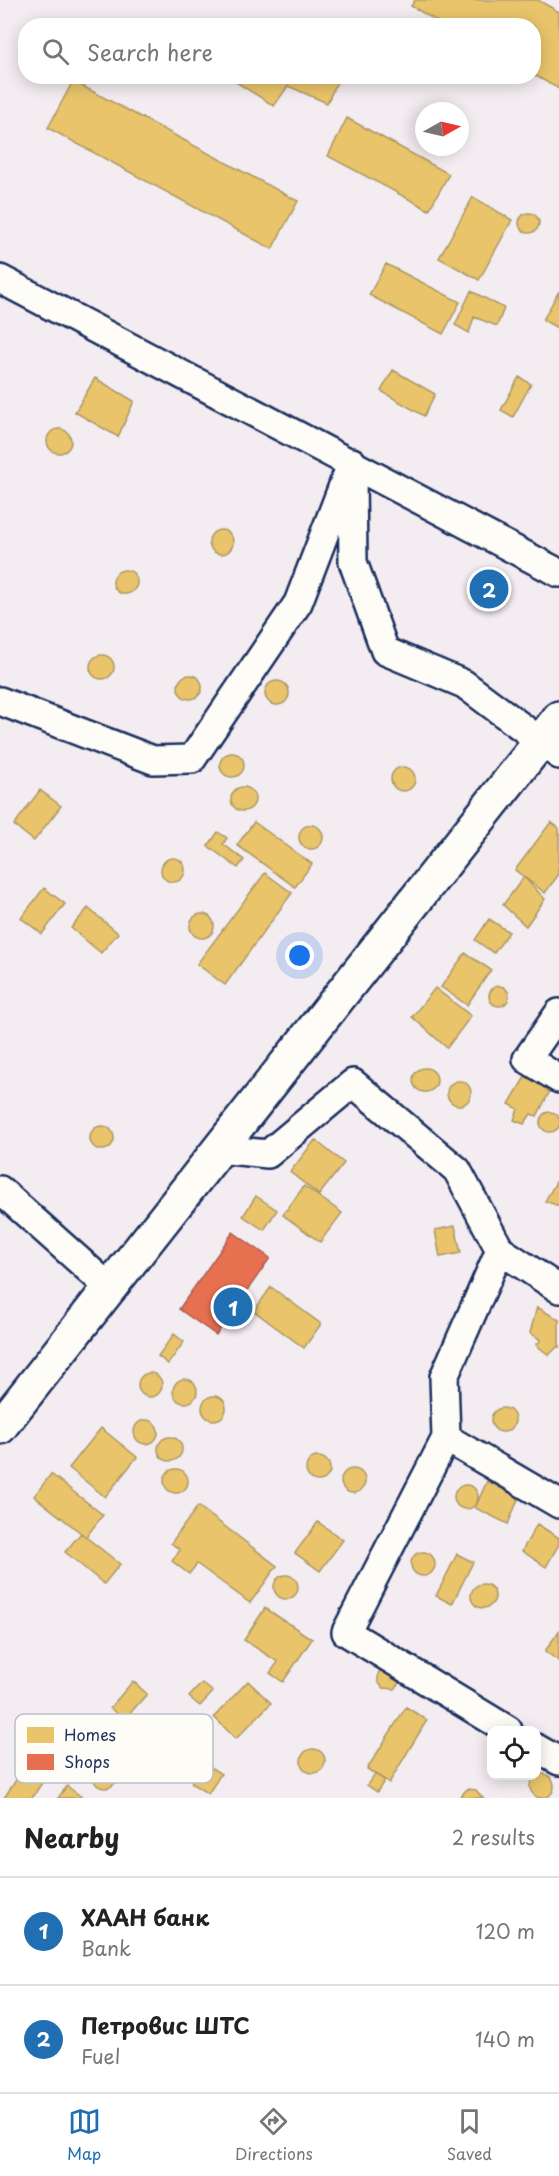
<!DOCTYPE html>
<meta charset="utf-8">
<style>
:root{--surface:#fff;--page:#f6f6f6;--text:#222;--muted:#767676;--line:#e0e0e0;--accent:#1f6fb2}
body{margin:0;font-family:"Playpen Sans",sans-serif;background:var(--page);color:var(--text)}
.controls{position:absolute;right:18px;bottom:18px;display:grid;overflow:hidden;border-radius:12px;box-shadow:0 3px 15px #0003}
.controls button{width:54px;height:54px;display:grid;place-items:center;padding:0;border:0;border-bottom:2px solid var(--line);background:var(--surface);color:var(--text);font:30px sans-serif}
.compass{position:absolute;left:415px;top:102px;width:54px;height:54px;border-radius:50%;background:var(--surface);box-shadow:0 3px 15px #0003;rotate:82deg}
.you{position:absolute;left:300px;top:956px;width:21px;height:21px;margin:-15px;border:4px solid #fff;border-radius:50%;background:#1a73e8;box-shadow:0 0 0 9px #1a73e833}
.badge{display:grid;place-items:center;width:39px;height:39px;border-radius:50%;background:var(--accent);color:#fff;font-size:20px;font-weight:700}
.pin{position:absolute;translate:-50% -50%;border:3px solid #fff;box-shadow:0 2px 6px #0006}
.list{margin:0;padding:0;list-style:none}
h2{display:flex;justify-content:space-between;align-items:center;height:78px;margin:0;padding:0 24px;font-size:26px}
h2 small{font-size:20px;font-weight:400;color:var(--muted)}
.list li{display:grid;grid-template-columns:39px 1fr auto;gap:18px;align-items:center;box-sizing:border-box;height:108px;padding:0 24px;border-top:2px solid var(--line)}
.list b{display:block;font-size:22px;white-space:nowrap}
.list p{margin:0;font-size:20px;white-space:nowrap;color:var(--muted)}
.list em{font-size:20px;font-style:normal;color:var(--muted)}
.icon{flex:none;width:33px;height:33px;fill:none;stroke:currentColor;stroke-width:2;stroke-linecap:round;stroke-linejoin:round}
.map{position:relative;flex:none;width:559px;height:1798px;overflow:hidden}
.search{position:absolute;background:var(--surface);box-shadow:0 3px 15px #0003;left:18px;right:18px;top:18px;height:66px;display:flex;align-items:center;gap:15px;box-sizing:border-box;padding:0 21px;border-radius:24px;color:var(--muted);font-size:22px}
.sheet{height:294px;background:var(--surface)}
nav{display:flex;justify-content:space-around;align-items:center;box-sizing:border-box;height:84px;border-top:2px solid var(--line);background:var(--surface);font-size:16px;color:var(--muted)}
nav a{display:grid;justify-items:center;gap:3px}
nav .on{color:var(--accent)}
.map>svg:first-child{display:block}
.homes{fill:#e9c46a;stroke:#ab9766;stroke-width:1.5}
.shops{fill:#e76f51;stroke:#aa5c55;stroke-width:1.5}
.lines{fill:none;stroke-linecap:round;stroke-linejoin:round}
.minor-casing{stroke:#1b2f5e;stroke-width:32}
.highway-casing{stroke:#1b2f5e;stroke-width:38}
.minor{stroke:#fdfcf7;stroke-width:27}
.highway{stroke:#fdfcf7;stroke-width:33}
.key{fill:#fdfcf7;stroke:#b9bec9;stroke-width:1.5}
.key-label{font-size:16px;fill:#1b2f5e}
</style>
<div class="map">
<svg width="559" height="1798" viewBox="0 0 559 1798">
<rect width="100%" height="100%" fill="#f3ecf1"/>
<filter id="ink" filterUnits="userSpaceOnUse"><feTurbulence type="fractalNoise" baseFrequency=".0167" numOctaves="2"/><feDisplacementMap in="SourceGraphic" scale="12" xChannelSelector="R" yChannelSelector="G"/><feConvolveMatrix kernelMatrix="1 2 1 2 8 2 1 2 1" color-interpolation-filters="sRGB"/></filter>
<g filter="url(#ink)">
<!-- homes -->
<path class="homes" d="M415,0h123l21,12v77l-25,-14v-49h-89l-34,-20z
M337,76l2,2 -12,25 -39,-17 -14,20 -46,-29z
M73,81l225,120 -26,48 -224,-121z
M347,118l102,56 -20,36 -101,-54z
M473,197l39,23 -33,60 -40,-22z
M519 223a10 10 0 1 1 20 0a10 10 0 1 1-20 0Z
M386,264l74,38 -17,32 -74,-39z
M471,291l33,17 -7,18 -23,-9 -5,16 -14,-8z
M559,291v38l-16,-9z
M393,370l42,24 -11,22 -43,-25z
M519,377l12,7 -18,33 -12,-7z
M95,378l39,23 -16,36 -43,-25z
M47 441a12 12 0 1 1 24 0a12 12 0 1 1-24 0Z
M209 542a12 12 0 1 1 24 0a12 12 0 1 1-24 0Z
M113 582a12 12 0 1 1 24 0a12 12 0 1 1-24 0Z
M90 667a12 12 0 1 1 24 0a12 12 0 1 1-24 0Z
M178 687a12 12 0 1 1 24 0a12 12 0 1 1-24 0Z
M265 693a12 12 0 1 1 24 0a12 12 0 1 1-24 0Z
M220 765a12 12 0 1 1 24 0a12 12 0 1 1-24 0Z
M391 779a12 12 0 1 1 24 0a12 12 0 1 1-24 0Z
M231 799a12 12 0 1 1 24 0a12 12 0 1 1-24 0Z
M40,790l21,16 -27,35 -20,-16z
M254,822l58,42 -17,23 -58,-42z
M551,822l8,6v46l-14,19 -30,-23z
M299 837a12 12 0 1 1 24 0a12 12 0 1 1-24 0Z
M218,832l9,6 -4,6 21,16 -6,8 -30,-22z
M161 870a12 12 0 1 1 24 0a12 12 0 1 1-24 0Z
M265,873l27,20 -67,92 -28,-21z
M524,877l21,22 -19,27 -23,-21z
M44,888l21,16 -23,30 -21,-16z
M88,908l30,25 -17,20 -30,-25z
M190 926a12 12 0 1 1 24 0a12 12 0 1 1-24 0Z
M489,919l20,13 -15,21 -19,-13z
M465,953l26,17 -24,35 -26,-18z
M489 996a10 10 0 1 1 20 0a10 10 0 1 1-20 0Z
M435,988l36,28 -24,32 -35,-31z
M413 1080a12 12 0 1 1 24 0a12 12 0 1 1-24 0Z
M528,1072l25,13 -16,31 -6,-2 -7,10 -10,-4 4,-11 -9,-5z
M447 1093a12 12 0 1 1 24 0a12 12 0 1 1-24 0Z
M540 1122a10 10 0 1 1 20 0a10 10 0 1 1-20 0Z
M90 1138a12 12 0 1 1 24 0a12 12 0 1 1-24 0Z
M315,1140l29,23 -25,32 -29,-23z
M559,1177v29l-14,-5z
M304,1186l38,27 -22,29 -37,-27z
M256,1196l21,14 -13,20 -21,-14z
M455,1226l6,27 -21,4 -5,-27z
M271,1287l50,37 -17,24 -50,-37z
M537,1307l22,13v28l-1,-2 -9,9 -13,-10 5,-5 -11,-7z
M174,1334l10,8 -16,22 -10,-8z
M138 1385a12 12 0 1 1 24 0a12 12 0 1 1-24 0Z
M173 1391a12 12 0 1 1 24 0a12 12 0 1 1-24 0Z
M202 1408a12 12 0 1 1 24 0a12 12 0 1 1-24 0Z
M491 1420a12 12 0 1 1 24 0a12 12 0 1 1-24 0Z
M134 1432a12 12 0 1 1 24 0a12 12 0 1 1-24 0Z
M101,1428l36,29 -32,40 -36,-29z
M158 1449a12 12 0 1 1 24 0a12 12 0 1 1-24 0Z
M306 1469a12 12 0 1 1 24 0a12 12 0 1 1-24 0Z
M164 1481a12 12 0 1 1 24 0a12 12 0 1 1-24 0Z
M341 1481a12 12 0 1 1 24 0a12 12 0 1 1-24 0Z
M51,1474l52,41 -17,22 -52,-41z
M487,1481l32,16 -11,27 -33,-16z
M454 1497a12 12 0 1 1 24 0a12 12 0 1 1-24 0Z
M198,1506l79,60 -27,37 -53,-39 -8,10 -17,-13 8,-11 -9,-7z
M318,1522l25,18 -23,31 -25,-18z
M537,1524l22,14v6l-13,23 -24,-16z
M81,1533l39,31 -16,20 -39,-32z
M411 1564a12 12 0 1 1 24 0a12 12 0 1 1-24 0Z
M457,1554l16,8 -21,42 -16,-8z
M274 1587a12 12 0 1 1 24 0a12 12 0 1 1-24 0Z
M471 1596a12 12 0 1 1 24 0a12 12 0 1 1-24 0Z
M265,1608l47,31 -29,43 -13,-9 8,-11 -34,-22z
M559,1631v30l-14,-10z
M382,1667l20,13 -7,9 -12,-1 -5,-6v-8z
M133,1681l14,13 -23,26 -14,-12z
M248,1681l23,22 -35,36 -22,-22z
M202,1683l11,9 -13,14 -11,-9z
M406,1707l21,13 -38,63 -22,-14z
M301 1761a12 12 0 1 1 24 0a12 12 0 1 1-24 0Z
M30,1759l19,13 -17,26h-28z
M204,1763l17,11 -13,20 -17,-11z
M93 1776a12 12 0 1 1 24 0a12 12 0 1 1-24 0Z
M530 1786a12 12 0 1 1 24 0a12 12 0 1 1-24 0Z
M375,1774l10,6 -8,12 -10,-7z
M67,1786l16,12h-25z
M467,1789l9,1 7,8h-24z"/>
<!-- shops -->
<path class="shops" d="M233,1232l37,26 -54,77 -37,-26z"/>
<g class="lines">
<defs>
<path id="minor" d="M0,279l559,294
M352,478l1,84 32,89 79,33 95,71
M0,701l153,59 39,-1 106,-156 54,-141
M559,1013l-32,46 32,20
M217,1149l51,5 85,-71 104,87 43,80
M0,1190l111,99
M559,1289l-59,-39 -56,127 2,61 113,66
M446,1438l-100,194 162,98
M536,1748l23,13"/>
<path id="highway" d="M0,1427l559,-709"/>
</defs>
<!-- minor casing -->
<use href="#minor" class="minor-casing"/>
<!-- highway casing -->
<use href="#highway" class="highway-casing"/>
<!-- minor -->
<use href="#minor" class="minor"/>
<!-- highway -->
<use href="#highway" class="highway"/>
</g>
</g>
<!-- legend -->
<rect x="15" y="1714" width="198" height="69" rx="9" class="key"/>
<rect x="27" y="1727" width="27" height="16" fill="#e9c46a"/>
<rect x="27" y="1754" width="27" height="16" fill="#e76f51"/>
<g class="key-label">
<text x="64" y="1741">Homes</text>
<text x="64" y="1768">Shops</text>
</g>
</svg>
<div class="controls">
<button><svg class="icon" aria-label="locate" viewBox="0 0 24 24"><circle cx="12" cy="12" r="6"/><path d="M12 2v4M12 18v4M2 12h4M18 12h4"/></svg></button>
</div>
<svg class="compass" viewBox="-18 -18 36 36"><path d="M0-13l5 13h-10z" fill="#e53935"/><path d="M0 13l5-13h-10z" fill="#767676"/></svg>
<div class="you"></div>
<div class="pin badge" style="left:233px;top:1307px">1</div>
<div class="pin badge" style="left:489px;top:589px">2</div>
<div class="search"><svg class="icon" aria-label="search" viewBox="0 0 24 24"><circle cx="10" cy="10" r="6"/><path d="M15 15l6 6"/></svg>Search here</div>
</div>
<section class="sheet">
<h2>Nearby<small>2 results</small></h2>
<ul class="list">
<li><span class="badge">1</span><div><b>ХААН банк</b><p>Bank</p></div><em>120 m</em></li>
<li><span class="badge">2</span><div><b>Петровис ШТС</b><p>Fuel</p></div><em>140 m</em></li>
</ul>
</section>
<nav>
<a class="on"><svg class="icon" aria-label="map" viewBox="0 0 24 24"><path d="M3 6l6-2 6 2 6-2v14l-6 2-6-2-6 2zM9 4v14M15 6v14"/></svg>Map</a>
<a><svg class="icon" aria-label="directions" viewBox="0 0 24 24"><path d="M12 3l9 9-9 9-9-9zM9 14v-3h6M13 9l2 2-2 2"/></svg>Directions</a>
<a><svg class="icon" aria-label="saved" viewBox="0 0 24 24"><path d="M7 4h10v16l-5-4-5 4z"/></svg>Saved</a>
</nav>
